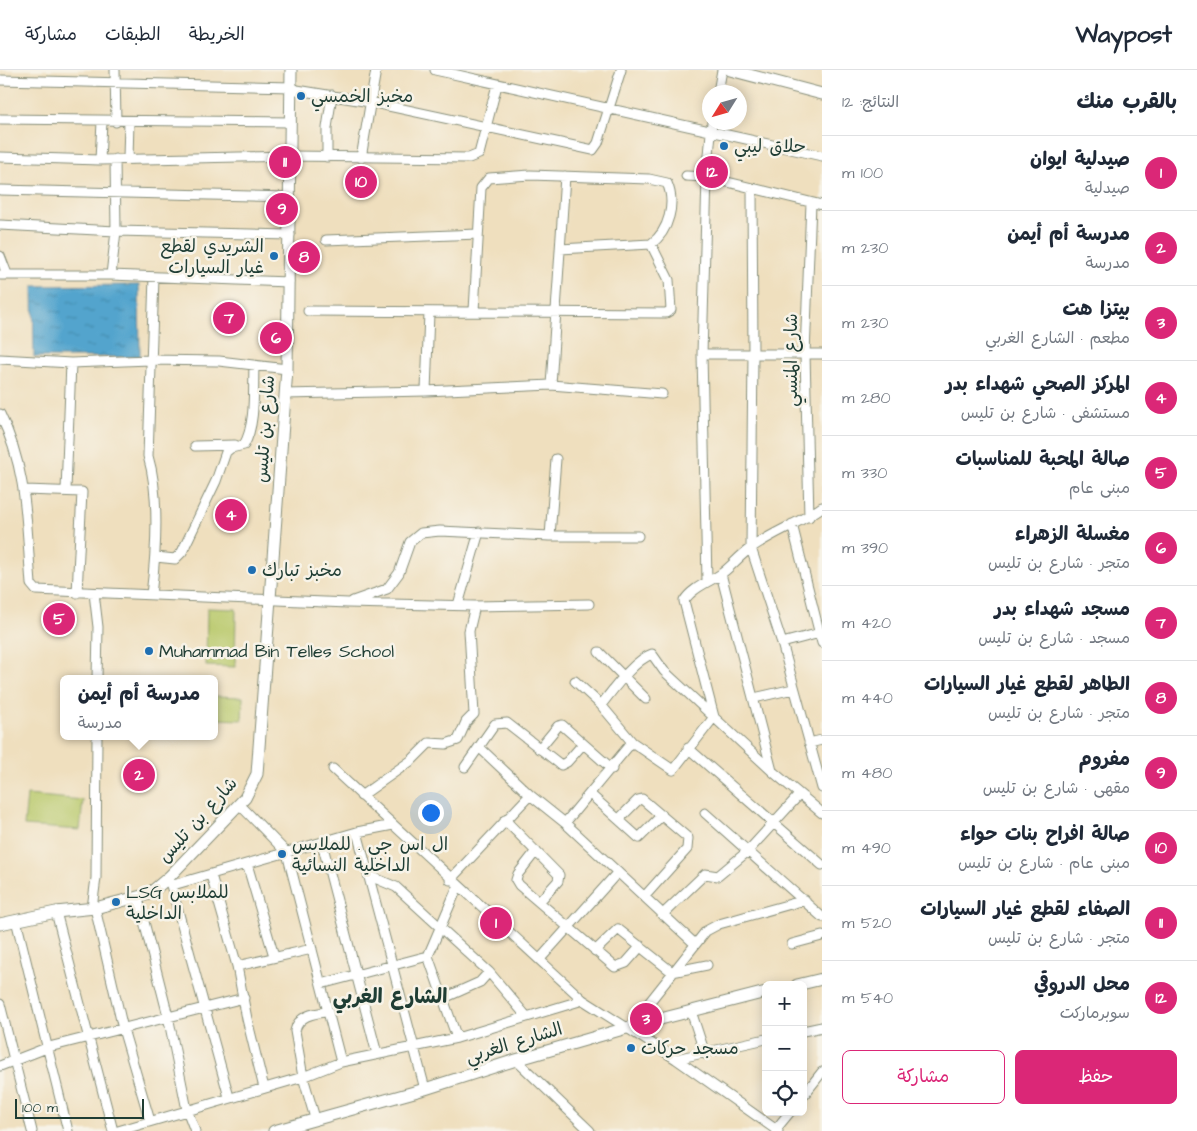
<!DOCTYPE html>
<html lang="ar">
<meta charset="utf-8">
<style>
:root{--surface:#fff;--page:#f2f2f3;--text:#1f2937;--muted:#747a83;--line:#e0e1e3;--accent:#db2777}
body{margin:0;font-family:"Architects Daughter","Playpen Sans Arabic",sans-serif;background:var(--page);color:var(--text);direction:rtl}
.controls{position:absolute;right:15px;bottom:15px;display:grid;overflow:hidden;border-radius:8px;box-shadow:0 2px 12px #0003}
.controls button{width:45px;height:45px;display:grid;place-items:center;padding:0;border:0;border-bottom:1px solid var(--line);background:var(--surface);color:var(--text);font:25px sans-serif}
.compass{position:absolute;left:702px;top:15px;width:45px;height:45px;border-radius:50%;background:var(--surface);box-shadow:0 2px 12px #0003;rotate:233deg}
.scale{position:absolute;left:15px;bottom:12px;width:129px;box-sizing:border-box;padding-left:5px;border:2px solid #1f3d34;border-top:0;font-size:14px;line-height:18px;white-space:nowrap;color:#1f3d34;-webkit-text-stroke:4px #f7f3e8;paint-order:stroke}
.you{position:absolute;left:430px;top:742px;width:18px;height:18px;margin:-12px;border:4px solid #fff;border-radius:50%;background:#1a73e8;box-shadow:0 0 0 8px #1a73e833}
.badge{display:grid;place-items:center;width:32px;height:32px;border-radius:50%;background:var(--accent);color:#fff;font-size:16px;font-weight:700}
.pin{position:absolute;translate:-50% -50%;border:2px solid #fff;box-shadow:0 1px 5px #0006}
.popup{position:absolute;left:60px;top:605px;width:158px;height:65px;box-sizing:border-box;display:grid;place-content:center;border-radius:8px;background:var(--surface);filter:drop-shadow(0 1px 4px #0005);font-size:16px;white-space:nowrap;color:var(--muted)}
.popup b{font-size:19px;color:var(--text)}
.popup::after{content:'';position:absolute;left:50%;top:100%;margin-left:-10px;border:10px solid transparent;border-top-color:var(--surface)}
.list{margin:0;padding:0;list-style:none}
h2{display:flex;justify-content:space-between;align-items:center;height:65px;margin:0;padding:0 20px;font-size:21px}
h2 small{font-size:16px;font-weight:400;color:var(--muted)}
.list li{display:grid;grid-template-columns:32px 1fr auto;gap:15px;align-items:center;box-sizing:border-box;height:75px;padding:0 20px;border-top:1px solid var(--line)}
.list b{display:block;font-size:19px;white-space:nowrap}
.list p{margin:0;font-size:16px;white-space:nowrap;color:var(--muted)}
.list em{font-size:16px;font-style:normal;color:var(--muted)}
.actions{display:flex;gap:10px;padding:15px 20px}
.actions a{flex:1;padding:11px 0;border:1px solid var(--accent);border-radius:8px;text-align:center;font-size:18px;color:var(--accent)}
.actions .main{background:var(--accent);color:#fff}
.icon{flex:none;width:28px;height:28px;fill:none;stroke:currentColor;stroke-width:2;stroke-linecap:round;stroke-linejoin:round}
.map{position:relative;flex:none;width:822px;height:1061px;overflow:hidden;direction:ltr}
header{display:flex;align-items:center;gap:30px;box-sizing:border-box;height:70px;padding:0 25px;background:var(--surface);border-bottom:1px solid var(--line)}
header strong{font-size:24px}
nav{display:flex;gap:28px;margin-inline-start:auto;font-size:18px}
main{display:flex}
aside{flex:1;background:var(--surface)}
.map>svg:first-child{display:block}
.pitch{fill:#b9c96c;stroke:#6c8350}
.water{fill:url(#water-ripples);stroke:#387080}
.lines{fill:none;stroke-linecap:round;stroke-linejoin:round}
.street-casing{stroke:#878e79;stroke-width:11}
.secondary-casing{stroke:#878e79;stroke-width:13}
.street{stroke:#fff;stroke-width:9}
.secondary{stroke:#fff;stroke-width:11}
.poi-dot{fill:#1f6fb2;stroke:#f7f3e8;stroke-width:2}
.labels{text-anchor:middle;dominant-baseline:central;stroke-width:5;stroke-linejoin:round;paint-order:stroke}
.poi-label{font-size:18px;fill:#1f3d34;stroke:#f7f3e8;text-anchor:start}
.street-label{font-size:18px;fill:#1f3d34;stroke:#f7f3e8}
.quarter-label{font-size:20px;font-weight:bold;fill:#1f3d34;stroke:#f7f3e8}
</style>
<header>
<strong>Waypost</strong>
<nav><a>الخريطة</a><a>الطبقات</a><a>مشاركة</a></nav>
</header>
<main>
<aside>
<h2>بالقرب منك<small>النتائج: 12</small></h2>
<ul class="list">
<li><span class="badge">1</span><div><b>صيدلية ايوان</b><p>صيدلية</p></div><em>100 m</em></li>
<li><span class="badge">2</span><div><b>مدرسة أم أيمن</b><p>مدرسة</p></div><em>230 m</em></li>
<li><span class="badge">3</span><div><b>بيتزا هت</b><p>مطعم · الشارع الغربي</p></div><em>230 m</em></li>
<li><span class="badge">4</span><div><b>المركز الصحي شهداء بدر</b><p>مستشفى · شارع بن تليس</p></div><em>280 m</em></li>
<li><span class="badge">5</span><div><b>صالة المحبة للمناسبات</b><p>مبنى عام</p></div><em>330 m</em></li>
<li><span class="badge">6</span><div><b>مغسلة الزهراء</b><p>متجر · شارع بن تليس</p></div><em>390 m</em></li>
<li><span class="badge">7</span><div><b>مسجد شهداء بدر</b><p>مسجد · شارع بن تليس</p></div><em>420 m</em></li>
<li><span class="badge">8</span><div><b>الطاهر لقطع غيار السيارات</b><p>متجر · شارع بن تليس</p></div><em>440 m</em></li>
<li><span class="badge">9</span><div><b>مفروم</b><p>مقهى · شارع بن تليس</p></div><em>480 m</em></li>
<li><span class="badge">10</span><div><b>صالة افراح بنات حواء</b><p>مبنى عام · شارع بن تليس</p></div><em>490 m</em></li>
<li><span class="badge">11</span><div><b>الصفاء لقطع غيار السيارات</b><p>متجر · شارع بن تليس</p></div><em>520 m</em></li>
<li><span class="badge">12</span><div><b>محل الدروقي</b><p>سوبرماركت</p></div><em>540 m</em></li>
</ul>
<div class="actions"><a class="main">حفظ</a><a>مشاركة</a></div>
</aside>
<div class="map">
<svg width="822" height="1061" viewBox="0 0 822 1061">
<defs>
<pattern id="water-ripples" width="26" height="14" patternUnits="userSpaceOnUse" patternTransform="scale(1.25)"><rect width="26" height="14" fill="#52a4cd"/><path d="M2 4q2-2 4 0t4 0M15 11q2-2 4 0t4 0" fill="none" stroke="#4387a7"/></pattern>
</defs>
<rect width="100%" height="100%" fill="#f7f3e8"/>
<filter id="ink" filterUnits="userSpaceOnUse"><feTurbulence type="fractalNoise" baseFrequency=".02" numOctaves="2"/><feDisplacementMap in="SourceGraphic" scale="10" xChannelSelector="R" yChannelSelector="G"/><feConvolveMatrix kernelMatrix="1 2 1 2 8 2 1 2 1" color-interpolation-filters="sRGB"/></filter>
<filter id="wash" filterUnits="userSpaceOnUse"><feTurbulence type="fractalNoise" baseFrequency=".0096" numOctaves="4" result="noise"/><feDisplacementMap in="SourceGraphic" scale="20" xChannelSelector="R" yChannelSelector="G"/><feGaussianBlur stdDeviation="1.12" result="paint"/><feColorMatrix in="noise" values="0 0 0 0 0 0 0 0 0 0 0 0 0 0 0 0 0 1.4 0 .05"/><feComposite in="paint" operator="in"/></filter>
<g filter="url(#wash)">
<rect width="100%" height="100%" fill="#efdfbe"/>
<!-- pitch -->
<path class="pitch" d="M207,538l29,1 -1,58 -29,-1z
M214,626l29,1 -1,23 -28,-1z
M27,725l56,5 -3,30 -56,-4z"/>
<!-- water -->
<path class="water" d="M139,215l1,72h-106l-1,-71z"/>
</g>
<g filter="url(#ink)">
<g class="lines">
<defs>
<path id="street" d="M115,0l1,52
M435,0l387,86
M0,10l292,7 5,3 73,12 223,48 5,-7 23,-73
M718,22l4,-22
M0,49l291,3
M0,87l100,3 190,-4 179,2 10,-4 18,-69
M327,87v-29l5,-33
M361,88l15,-88
M128,89l1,-38
M100,90l2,-38
M686,106l21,1 115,28
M752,119l1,164 -2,195 31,95 40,145
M0,120l290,7
M0,155l116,6 174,4
M326,170l152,-6
M0,186l7,18
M0,205h111l178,7
M111,205l5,-44 -1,-72
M308,241l358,2 5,-3 -2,-30 -18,-36
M474,241l7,-123 8,-10 41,-3 119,4 18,4c9,20 2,48 -16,61l-91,5
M702,284h120
M0,289l71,4 79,-3 69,1 68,8
M551,315l14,-209
M426,321l3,-78
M285,324l141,-3 125,-6 111,9
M0,344c28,57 26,108 31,170l5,6 312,13 127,3 114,-2
M195,376l40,-1
M25,420l57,2 -5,101
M66,420l5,-127
M809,447l-4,-163 6,-151
M792,454l30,119
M550,466l6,-77
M156,487l19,2 7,-7 34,-71 10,-29 5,-4 13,-3c12,-21 9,-55 10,-79
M721,504l51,197
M707,511l-5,-227 5,-177 5,-55
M94,523l4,34 -1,52
M151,525c5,-41 9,-99 -3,-139l6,-179
M353,531l34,-12 12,-16 11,-31 11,-9 19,-2 110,5h88
M458,535l21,-73
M782,573l38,-10
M599,582l47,47
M575,611l26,24 31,37 41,28 41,-53 -30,-116c8,-13 25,-19 37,-27 11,-8 19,-19 30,-26 22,-16 49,-25 71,-41
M754,628l39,-9
M601,635c12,-15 33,-45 51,-51l12,17 108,100 50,42
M809,673l13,-3
M479,677l51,48 35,28 130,121
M688,678l134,117
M539,679l19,-23 4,-1 50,44
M465,697l30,-43 12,-1 54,42 6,-3 16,-18
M333,699l250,231 93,59 102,72
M590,724l49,44 23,-23
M361,726l51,-36 17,-17 17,1 12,-4 8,-18 8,-8 -5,-83 6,-25
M239,734l48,49 54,209
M705,743l117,104
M619,749l19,-19 4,-1 46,39 -1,11 -43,48
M505,750l54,55 -1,6 -19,21
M565,753l67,-81
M357,762l68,257
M322,773l55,211
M536,781l-18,23 -2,6 3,5 96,82 11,-4 15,-17
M247,794l27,92
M211,805l26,91 10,53 17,69
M370,806l26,11 93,85 38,45
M450,810l80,-85
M165,811l8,4 184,-53 36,-7
M171,815l58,212
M138,828l30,118 19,94 8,21
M92,838l4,-30 1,-142
M95,838l28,121 27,92
M56,842l57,219
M662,845l43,-41 13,2 30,-25 51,-56
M16,850l52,211
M792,874l30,-8
M595,881l23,-22 54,43 35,-7
M540,889l78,-87
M237,896l75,-17
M321,914l107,-28
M442,929l38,-17 9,-10
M0,934l32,127
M691,941l14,43
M637,955l11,-21 58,-73 13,-7 86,-24
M803,961l19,-4
M457,968l-29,-82 30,-70
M676,989l90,-20
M516,990l74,71
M0,996l49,-19 195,-49
M803,1026l19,-24
M315,1048l-12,-41 -8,-46c3,-15 18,-18 32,-19
M776,1059l14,-17
M118,1061l185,-54 38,-15 116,-24 126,-38"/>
<path id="secondary" d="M730,0l92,24
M0,854l56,-12 39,-4 54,-14 20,-17 76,-79 12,-24 30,-405 4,-299
M797,915l25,-6
M274,1061l151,-42 91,-29 121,-35 129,-33"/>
</defs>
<!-- street casing -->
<use href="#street" class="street-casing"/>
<!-- secondary casing -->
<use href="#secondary" class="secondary-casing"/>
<!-- street -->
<use href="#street" class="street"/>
<!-- secondary -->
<use href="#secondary" class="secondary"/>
</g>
</g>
<!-- markers -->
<g class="poi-dot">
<circle cx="301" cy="26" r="5"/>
<circle cx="724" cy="76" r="5"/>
<circle cx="274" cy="186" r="5"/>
<circle cx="252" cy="500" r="5"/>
<circle cx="149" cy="581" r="5"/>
<circle cx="282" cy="784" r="5"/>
<circle cx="116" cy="832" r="5"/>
<circle cx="631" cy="978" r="5"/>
</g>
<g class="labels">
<!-- poi labels -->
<g class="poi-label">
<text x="311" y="26">مخبز الخمسي</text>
<text x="734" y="76">حلاق ليبي</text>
<text x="264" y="176" text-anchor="end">الشريدي لقطع<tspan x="264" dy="21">غيار السيارات</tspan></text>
<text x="262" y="500">مخبز تبارك</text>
<text x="159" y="581">Muhammad Bin Telles School</text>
<text x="292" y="774">ال اس جي . للملابس<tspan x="292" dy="21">الداخلية النسائية</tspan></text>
<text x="126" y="822">LSG للملابس<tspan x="126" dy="21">الداخلية</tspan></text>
<text x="641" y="978">مسجد حركات</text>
</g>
<!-- street labels -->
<g class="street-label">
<text transform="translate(791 290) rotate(-90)">شارع المنسي</text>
<text transform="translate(265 359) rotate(-86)">شارع بن تليس</text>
<text transform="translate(198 750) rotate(-48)">شارع بن تليس</text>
<text transform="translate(514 973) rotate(-17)">الشارع الغربي</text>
</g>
<!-- quarter labels -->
<g class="quarter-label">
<text x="390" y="927">الشارع الغربي</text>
</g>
</g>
</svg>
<div class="controls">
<button>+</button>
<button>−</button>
<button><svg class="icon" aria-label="locate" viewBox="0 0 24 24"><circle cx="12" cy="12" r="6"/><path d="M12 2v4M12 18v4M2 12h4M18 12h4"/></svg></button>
</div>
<svg class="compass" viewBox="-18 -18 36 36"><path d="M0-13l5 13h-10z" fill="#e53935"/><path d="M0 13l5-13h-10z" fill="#747a83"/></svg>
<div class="scale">100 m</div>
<div class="you"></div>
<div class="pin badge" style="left:496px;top:853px">1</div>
<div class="pin badge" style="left:139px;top:705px">2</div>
<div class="popup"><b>مدرسة أم أيمن</b>مدرسة</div>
<div class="pin badge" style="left:646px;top:949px">3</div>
<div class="pin badge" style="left:231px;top:445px">4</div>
<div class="pin badge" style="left:59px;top:549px">5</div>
<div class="pin badge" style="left:276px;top:268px">6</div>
<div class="pin badge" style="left:229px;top:248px">7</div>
<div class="pin badge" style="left:304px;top:187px">8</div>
<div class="pin badge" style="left:282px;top:139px">9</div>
<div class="pin badge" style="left:361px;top:112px">10</div>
<div class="pin badge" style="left:285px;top:92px">11</div>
<div class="pin badge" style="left:712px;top:102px">12</div>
</div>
</main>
